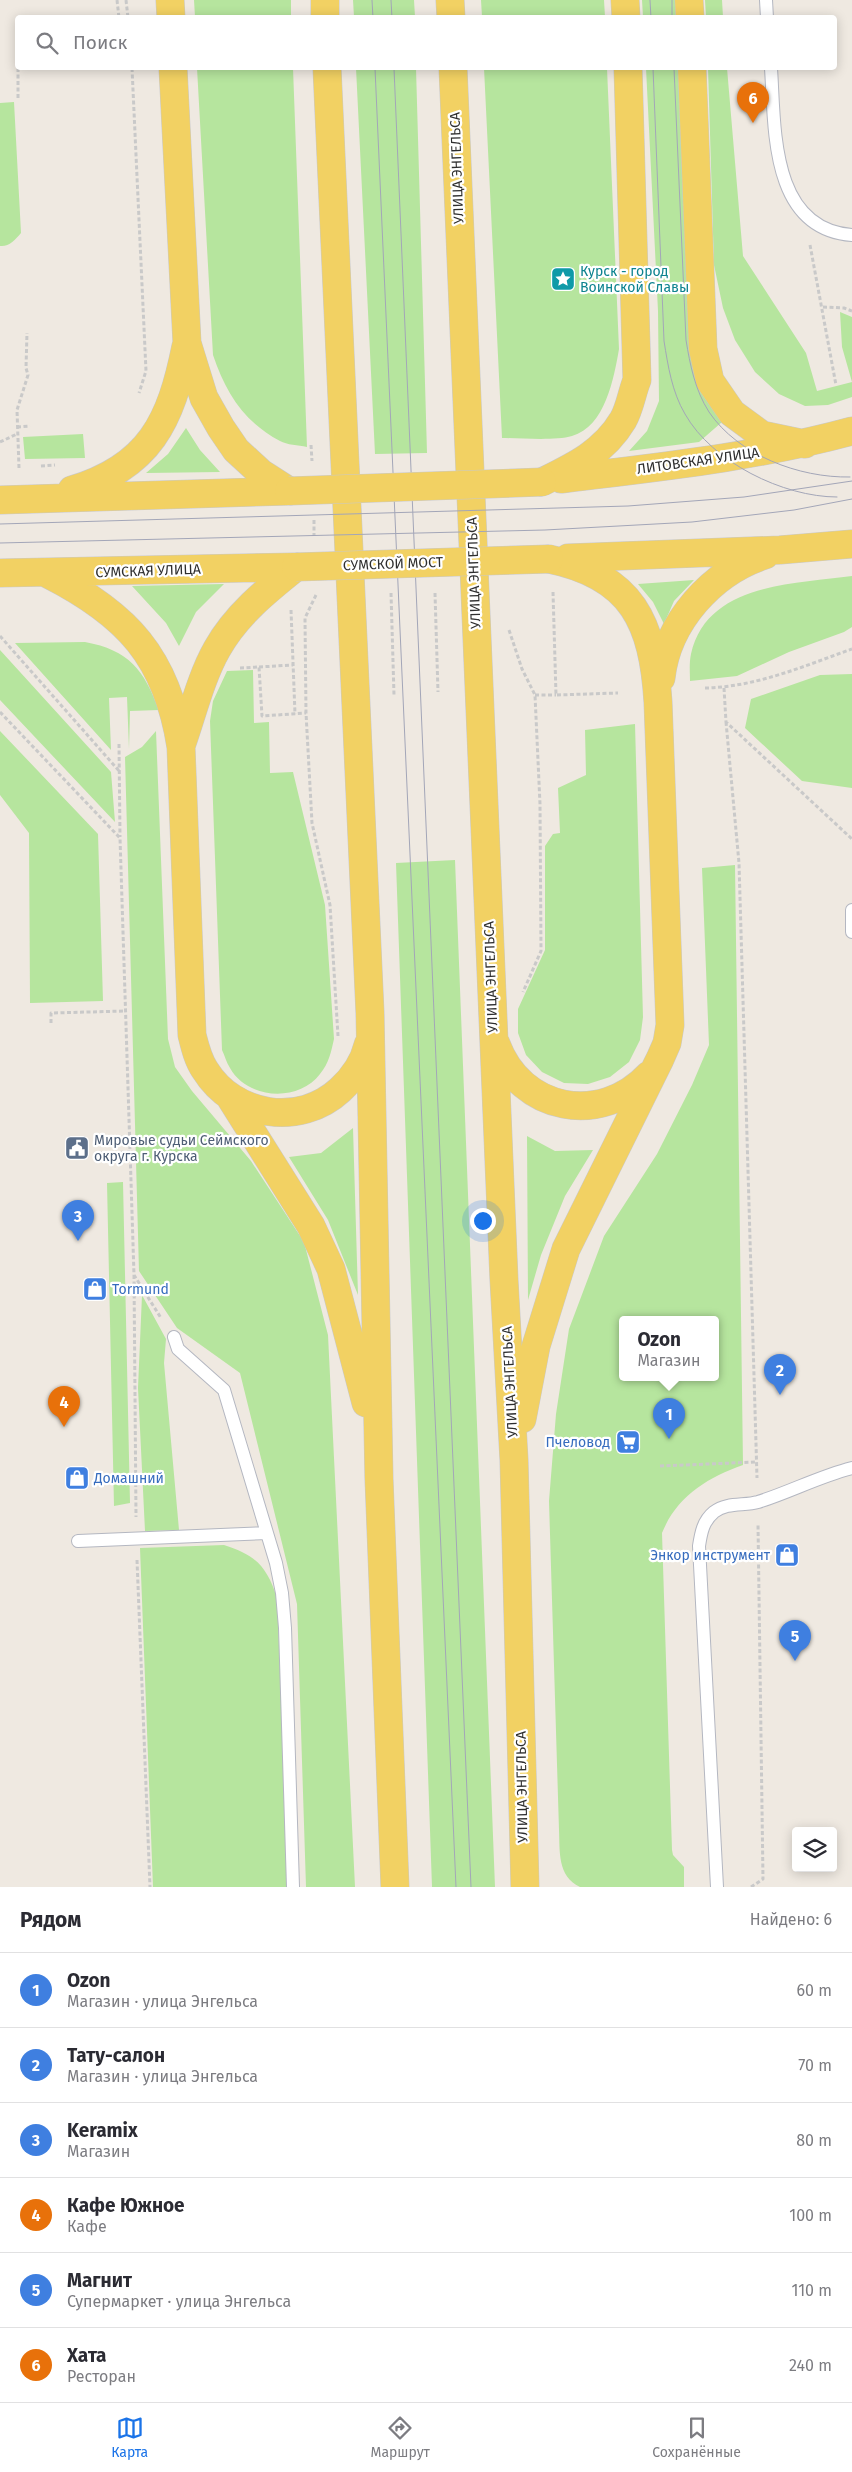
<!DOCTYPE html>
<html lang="ru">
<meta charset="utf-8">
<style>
:root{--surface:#fff;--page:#f7f7f7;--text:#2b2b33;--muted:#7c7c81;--line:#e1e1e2;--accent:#1a73e8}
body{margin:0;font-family:"Fira Sans",sans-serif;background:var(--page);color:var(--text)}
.controls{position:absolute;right:15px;bottom:15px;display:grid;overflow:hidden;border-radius:5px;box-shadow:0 2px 12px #0003}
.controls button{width:45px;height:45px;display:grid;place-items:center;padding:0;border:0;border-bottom:1px solid var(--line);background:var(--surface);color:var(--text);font:25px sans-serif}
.you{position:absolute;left:482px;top:1220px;width:18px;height:18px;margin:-12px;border:4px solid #fff;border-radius:50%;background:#1a73e8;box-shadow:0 0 0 8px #1a73e833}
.badge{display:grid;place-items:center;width:32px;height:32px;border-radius:50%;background:var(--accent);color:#fff;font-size:16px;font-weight:700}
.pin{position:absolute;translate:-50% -41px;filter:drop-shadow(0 1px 2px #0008)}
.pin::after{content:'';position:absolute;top:26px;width:18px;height:15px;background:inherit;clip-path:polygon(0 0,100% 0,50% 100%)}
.popup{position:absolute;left:619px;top:1316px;width:100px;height:65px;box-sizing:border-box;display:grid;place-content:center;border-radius:5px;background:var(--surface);filter:drop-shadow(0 1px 4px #0005);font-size:16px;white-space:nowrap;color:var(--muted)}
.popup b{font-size:19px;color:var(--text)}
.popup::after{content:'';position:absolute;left:50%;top:100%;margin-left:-10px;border:10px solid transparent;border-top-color:var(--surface)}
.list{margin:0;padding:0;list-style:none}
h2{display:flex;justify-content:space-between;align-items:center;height:65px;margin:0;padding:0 20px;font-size:21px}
h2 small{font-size:16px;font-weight:400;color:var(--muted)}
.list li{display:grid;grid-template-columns:32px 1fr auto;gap:15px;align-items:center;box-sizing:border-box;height:75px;padding:0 20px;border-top:1px solid var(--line)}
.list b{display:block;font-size:19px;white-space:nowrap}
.list p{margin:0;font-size:16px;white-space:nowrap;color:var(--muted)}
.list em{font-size:16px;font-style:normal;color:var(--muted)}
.icon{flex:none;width:28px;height:28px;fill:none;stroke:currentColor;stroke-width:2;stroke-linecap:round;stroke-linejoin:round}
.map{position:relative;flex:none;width:852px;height:1887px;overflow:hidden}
.search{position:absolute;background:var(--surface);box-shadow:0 2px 12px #0003;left:15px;right:15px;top:15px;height:55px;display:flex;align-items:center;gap:12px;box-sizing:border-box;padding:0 18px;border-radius:5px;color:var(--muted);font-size:19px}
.sheet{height:515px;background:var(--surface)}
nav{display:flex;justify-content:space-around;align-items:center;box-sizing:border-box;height:70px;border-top:1px solid var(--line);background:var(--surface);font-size:14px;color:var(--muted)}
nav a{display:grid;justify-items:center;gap:2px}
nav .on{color:var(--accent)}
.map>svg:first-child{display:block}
.green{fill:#b6e59e;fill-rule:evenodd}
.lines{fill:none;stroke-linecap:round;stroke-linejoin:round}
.service-casing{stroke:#b4b7c1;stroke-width:14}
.primary-casing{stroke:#c9c9c9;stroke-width:29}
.path{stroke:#c9c9c9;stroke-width:3;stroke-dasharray:4 2.5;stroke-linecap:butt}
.service{stroke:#fff;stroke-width:12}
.primary{stroke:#f2d163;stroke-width:28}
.tram{stroke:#a3a6b8;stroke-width:1}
.primary-bridge-casing{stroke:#c9c9c9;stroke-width:29;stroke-linecap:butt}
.primary-bridge{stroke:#f2d163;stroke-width:28}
.labels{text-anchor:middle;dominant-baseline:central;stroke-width:4.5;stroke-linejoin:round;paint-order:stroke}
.street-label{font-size:14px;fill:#2e2e2e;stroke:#fff}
.culture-label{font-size:14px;fill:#0d838f;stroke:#fff;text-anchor:start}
.service-label{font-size:14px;fill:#4e5e75;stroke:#fff;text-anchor:start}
.shop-label{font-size:14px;fill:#366cbe;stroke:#fff;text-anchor:start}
</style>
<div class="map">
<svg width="852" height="1887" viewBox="0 0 852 1887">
<rect width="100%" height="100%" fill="#efe9e1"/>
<!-- green -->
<path class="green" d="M194,0h97v17h-96z
M353,0h61l1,17h-61z
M481,0h123l1,17h-123z
M642,0h34l1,17h-34z
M705,0h17l1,17h-17z
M197,68h96l14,379c-9,-2 -20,-2 -27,-6 -37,-20 -54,-48 -67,-86z
M356,68h60l11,385 -52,1z
M484,68h123l12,281c-5,29 -14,78 -47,87 -17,5 -52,2 -70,2z
M646,68h33l23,324 20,30 -23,20 -70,9 18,-20 12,-30 -1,-90z
M708,68h19l16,188 63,97 11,38 35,-9 -10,-35 -2,-35 12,5v80l-24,8 -23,1 -26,-12 -24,-22 -20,-32 -12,-32 -9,-43z
M14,102l7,131c-6,7 -12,14 -21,13v-143z
M186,428l14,22 20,22 -74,1 22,-19z
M83,434l2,24 -60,1 -2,-22z
M852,576v51l-8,5 -55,20 -52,24 -47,5c0,-8 -1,-18 1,-27 16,-71 103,-70 161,-78z
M694,580l-20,21 -10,23 -11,-22 -15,-18z
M224,584l-28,28 -17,34 -13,-23 -34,-37z
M85,642c44,8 59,28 74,68l-29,1 -1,38 -2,-52 -18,1 2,52 -96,-107z
M0,650l111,122 4,50 -115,-122z
M253,670l1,53 15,-1 1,51 23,-1 32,133 9,134c-3,13 -5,24 -14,35 -22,29 -73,25 -90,-6 -4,-6 -5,-12 -8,-18l-12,-329 3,-20 14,-30z
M852,674v114l-50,-7 -57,-53 6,-29 69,-24z
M635,724l8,293 -3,23 -11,22 -19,15 -22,7 -24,-1 -22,-11 -16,-17 -8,-22v-24l27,-59v-104l8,-12 7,-1 -2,-45 28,-13 -1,-45z
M0,731l98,103 5,167 -73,2 -1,-170 -29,-38z
M156,731l12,308 7,28 17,24 59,70 53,81 24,93 27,552h-49l-9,-283 -57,-231 -63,-45 -38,-57 -14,-514 17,-10z
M455,860l40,1027h-63l-36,-1024z
M735,865l8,600c-36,13 -66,31 -81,68l10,317 1,5 11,12v20h-104c-23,-11 -20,-36 -21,-57l-10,-329 7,-87 13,-85 35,-93 53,-82 35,-69 17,-40 -7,-177zM715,1320v58h-92v-58z
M353,1128l5,167 -30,-75 -39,-63 32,-4z
M527,1136l28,15 38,-1 -28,46 -24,59 -13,45z
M123,1182l7,321 -16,3 -7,-323z
M142,1295l24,44 -2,24 15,167 -34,1 -7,-143z
M224,1545c32,10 43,22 53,53l12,289h-136l-13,-339z"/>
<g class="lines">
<defs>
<path id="service" d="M766,0l1,18
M771,68c4,60 -1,161 81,167
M852,910v22
M174,1337l4,12 46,41 52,173 6,30 3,35 8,259
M78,1541l189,-8
M717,1887l-18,-341c2,-13 4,-25 15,-34 13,-10 30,-6 44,-10 32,-10 62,-26 94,-34"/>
<path id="primary" d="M170,0l1,18
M325,0v18
M450,0l1,18
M625,0l1,18
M689,0l1,18
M173,68l14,275 17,55 17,30 15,22 25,23 28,18
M327,68l43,945 9,466 16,408
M453,68l51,1212 10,180 11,427
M692,68l11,281 7,32 22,32 30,22 43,9
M561,479c98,-12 196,-22 291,-48
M542,482c33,-16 62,-30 81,-62 7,-12 9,-28 14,-40l-9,-312
M72,490c78,-23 99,-69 114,-144
M0,500l289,-9
M568,558l212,-8 72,-6
M0,573l296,-6
M48,574c79,40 119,83 133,173l11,288c3,12 6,25 13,35 29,47 95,57 135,20 13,-12 24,-28 28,-45
M661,678c6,-56 51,-106 104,-123
M181,746c11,-31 20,-69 36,-97 19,-34 49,-58 79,-82
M496,1044c25,68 105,82 153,31
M230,1097l81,129 20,43 35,134
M522,1419l14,-73 30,-97 94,-190 7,-16 3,-18 -12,-323c-5,-79 -25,-126 -109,-143"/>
</defs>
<!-- service casing -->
<use href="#service" class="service-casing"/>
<!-- primary casing -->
<use href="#primary" class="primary-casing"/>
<!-- path -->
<path class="path" d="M117,0l2,18
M126,0l2,18
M18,55v43
M132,68l14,303 -7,22
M810,245l26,140
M823,307l21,1 8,3
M17,427l13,-1
M0,442l17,-8
M311,445l1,16
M41,466l14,-1
M19,468l-2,-58 11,-35 -2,-7 1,-35
M314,520v16
M553,592l3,103 62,-2
M391,593l3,102
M435,593l3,99
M316,595l-11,23 1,95 6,110 18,82 8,131
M291,610l4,104
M509,630l13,39 13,26 5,109 1,147 -18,41
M0,636l120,136
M259,667l34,-2
M240,668l19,-1 3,49 44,-3
M705,688c51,-1 99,-22 147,-39
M724,688l2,34 126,117
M535,695h21
M0,712l120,126 14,437 27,43
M726,722l13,141 18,615
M119,744l1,93
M51,1023v-10l75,-2
M101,1138l28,-1
M101,1153l29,-1
M134,1275l2,242
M660,1466l96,-4
M137,1560l13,327
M751,1887l12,-8 -5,-355"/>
<!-- service -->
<use href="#service" class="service"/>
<!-- primary -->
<use href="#primary" class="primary"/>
<!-- tram -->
<path class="tram" d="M372,0l1,18
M391,0l1,18
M650,0l1,18
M672,0v18
M375,68l81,1819
M394,68l77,1819
M653,68l11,273c4,25 8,51 21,73 27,48 98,83 152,83
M674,68l12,272c4,25 9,50 23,72 29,43 90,66 141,65
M0,524l628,-18 116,-9 108,-16
M0,543l545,-13 147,-8 102,-12 58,-11"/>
<defs>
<path id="primary-bridge" d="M289,491l253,-9
M296,567l253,-8"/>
</defs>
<!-- primary-bridge casing -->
<use href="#primary-bridge" class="primary-bridge-casing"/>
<!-- primary-bridge -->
<use href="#primary-bridge" class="primary-bridge"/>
</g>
<!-- icons -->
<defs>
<symbol id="sight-square" viewBox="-11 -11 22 22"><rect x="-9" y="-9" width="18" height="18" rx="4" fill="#0f9aa8" stroke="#fff"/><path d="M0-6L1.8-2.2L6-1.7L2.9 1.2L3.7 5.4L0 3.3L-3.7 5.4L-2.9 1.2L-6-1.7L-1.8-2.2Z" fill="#fff"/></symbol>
<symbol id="civic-square" viewBox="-11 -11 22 22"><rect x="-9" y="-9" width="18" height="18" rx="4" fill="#5c6f8a" stroke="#fff"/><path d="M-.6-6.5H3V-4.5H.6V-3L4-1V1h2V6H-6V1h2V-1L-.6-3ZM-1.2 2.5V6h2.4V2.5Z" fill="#fff"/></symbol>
<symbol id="shop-square" viewBox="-11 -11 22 22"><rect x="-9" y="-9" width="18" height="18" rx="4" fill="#3f7fe0" stroke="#fff"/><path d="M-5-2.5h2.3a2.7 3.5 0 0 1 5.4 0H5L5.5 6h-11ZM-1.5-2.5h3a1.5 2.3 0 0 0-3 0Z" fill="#fff"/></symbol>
<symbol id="supermarket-square" viewBox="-11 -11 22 22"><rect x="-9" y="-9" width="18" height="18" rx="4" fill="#3f7fe0" stroke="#fff"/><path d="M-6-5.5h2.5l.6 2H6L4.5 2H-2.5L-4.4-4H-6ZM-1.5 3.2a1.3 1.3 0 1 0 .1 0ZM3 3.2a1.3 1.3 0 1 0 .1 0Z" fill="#fff"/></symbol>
</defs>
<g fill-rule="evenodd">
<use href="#sight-square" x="549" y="265" width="28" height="28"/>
<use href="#civic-square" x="63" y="1134" width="28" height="28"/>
<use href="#shop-square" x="81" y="1275" width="28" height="28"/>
<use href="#supermarket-square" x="614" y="1428" width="28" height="28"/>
<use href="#shop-square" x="63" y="1464" width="28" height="28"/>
<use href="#shop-square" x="773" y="1541" width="28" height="28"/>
</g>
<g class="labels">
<!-- street labels -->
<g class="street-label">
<text transform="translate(457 168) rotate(-92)">УЛИЦА ЭНГЕЛЬСА</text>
<text transform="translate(698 461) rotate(-8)">ЛИТОВСКАЯ УЛИЦА</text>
<text transform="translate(393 564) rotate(-2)">СУМСКОЙ МОСТ</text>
<text transform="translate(148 571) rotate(-2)">СУМСКАЯ УЛИЦА</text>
<text transform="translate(474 573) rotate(-92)">УЛИЦА ЭНГЕЛЬСА</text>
<text transform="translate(491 977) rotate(-92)">УЛИЦА ЭНГЕЛЬСА</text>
<text transform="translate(510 1382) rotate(-93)">УЛИЦА ЭНГЕЛЬСА</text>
<text transform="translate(522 1787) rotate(-91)">УЛИЦА ЭНГЕЛЬСА</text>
</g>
<!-- culture labels -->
<g class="culture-label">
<text x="580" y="271">Курск - город<tspan x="580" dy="16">Воинской Славы</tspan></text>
</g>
<!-- service labels -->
<g class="service-label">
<text x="94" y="1140">Мировые судьи Сеймского<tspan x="94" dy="16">округа г. Курска</tspan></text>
</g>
<!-- shop labels -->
<g class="shop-label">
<text x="112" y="1289">Tormund</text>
<text x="610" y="1442" text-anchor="end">Пчеловод</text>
<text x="94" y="1478">Домашний</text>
<text x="770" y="1555" text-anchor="end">Энкор инструмент</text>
</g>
</g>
</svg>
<div class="controls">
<button><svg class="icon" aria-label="layers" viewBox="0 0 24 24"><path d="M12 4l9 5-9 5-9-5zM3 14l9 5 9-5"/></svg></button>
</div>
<div class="you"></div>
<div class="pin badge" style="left:669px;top:1439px;background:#3f7fe0">1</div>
<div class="popup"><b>Ozon</b>Магазин</div>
<div class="pin badge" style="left:780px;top:1395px;background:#3f7fe0">2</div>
<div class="pin badge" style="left:78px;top:1241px;background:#3f7fe0">3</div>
<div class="pin badge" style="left:64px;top:1427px;background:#e8710a">4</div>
<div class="pin badge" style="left:795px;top:1661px;background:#3f7fe0">5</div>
<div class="pin badge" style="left:753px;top:123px;background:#e8710a">6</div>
<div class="search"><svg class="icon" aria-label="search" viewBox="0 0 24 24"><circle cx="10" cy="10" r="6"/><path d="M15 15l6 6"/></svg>Поиск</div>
</div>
<section class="sheet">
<h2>Рядом<small>Найдено: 6</small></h2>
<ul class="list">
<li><span class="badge" style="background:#3f7fe0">1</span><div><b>Ozon</b><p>Магазин · улица Энгельса</p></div><em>60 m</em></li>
<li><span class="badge" style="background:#3f7fe0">2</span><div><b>Тату-салон</b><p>Магазин · улица Энгельса</p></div><em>70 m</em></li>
<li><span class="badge" style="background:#3f7fe0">3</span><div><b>Keramix</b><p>Магазин</p></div><em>80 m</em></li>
<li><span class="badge" style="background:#e8710a">4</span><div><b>Кафе Южное</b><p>Кафе</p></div><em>100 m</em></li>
<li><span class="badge" style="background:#3f7fe0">5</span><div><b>Магнит</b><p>Супермаркет · улица Энгельса</p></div><em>110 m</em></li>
<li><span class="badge" style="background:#e8710a">6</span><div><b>Хата</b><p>Ресторан</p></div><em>240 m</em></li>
</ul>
</section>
<nav>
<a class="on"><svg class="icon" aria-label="map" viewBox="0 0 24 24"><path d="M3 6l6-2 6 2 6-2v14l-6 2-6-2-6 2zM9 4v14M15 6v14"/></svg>Карта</a>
<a><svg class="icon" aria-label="directions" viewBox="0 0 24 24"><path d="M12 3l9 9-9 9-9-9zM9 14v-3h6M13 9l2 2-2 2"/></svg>Маршрут</a>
<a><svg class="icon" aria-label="saved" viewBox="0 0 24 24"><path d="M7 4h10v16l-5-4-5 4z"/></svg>Сохранённые</a>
</nav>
